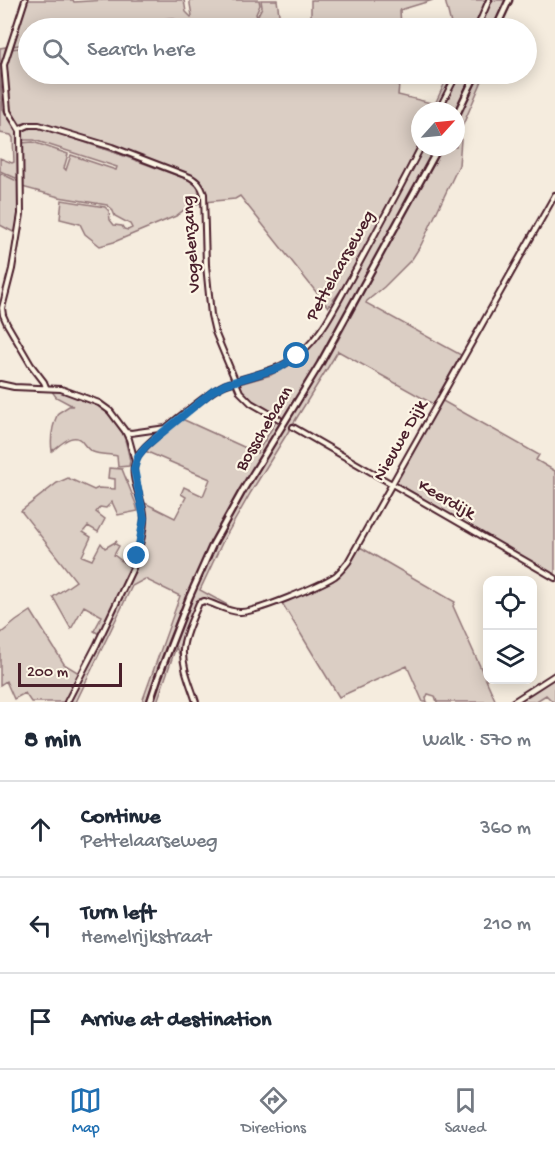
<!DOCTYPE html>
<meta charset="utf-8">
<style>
:root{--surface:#fff;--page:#f2f2f3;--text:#1f2937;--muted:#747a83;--line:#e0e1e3;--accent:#1f6fb2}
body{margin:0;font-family:"Gochi Hand",sans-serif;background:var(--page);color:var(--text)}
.controls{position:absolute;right:18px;bottom:18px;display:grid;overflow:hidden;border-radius:12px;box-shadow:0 3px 15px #0003}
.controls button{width:54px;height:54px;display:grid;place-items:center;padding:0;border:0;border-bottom:2px solid var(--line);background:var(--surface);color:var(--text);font:30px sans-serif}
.compass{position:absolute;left:411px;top:102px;width:54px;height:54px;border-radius:50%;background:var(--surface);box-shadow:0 3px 15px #0003;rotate:63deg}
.scale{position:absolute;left:18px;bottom:15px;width:104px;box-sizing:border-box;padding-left:6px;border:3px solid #4a1f2b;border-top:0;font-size:16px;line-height:21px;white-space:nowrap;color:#4a1f2b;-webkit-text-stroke:4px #fcf5e5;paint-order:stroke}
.stop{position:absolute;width:18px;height:18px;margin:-14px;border:4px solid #1f6fb2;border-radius:50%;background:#fff}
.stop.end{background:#1f6fb2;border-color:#fff;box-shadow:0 2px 6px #0008}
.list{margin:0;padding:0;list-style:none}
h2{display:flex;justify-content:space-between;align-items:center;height:78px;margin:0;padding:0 24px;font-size:26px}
h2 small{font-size:20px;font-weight:400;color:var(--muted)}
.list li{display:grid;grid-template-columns:39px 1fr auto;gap:18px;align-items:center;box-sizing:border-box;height:96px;padding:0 24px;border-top:2px solid var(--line)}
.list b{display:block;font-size:22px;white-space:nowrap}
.list p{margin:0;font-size:20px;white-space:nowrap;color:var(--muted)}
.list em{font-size:20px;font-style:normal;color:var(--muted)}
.icon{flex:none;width:33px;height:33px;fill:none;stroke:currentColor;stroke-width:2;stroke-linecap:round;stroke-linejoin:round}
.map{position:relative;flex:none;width:555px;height:702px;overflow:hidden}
.search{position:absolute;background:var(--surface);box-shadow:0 3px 15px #0003;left:18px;right:18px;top:18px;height:66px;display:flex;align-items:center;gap:15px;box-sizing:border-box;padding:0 21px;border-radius:33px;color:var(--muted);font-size:22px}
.sheet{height:366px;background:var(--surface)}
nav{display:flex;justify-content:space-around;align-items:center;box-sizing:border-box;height:84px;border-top:2px solid var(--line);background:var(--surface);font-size:16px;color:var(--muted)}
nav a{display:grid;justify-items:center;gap:3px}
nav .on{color:var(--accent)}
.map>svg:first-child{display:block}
.green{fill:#dbcec4;stroke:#927678;stroke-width:1.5}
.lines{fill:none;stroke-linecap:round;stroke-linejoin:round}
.street-casing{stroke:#4a1f2b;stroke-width:8}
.secondary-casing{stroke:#4a1f2b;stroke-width:9}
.street{stroke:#fcf5e5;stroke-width:4}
.secondary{stroke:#fcf5e5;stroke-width:4.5}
.route{stroke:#1f6fb2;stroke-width:8}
.labels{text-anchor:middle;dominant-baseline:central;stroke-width:4.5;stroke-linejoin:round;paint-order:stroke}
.street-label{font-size:18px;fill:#4a1f2b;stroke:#fcf5e5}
</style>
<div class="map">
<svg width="555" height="702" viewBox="0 0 555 702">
<rect width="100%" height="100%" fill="#f5ecde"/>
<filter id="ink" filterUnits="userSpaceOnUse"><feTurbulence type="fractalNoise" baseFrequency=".0167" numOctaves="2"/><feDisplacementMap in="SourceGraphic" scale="12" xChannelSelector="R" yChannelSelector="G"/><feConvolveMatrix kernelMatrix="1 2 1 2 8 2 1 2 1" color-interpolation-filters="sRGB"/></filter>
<g filter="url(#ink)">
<!-- green -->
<path class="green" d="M27,0h46l1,2 31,-2h79l2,12 5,5 1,-1 -2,-12v-4h69l1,5 -4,9 4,14h-56l-1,-1 -33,-9 -53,7v3h-89v16l-17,2z
M261,0h16l4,28h-18l-5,-13 4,-8z
M311,0h122l-33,10 1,18h-90z
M445,0h42l-13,28h-22z
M491,0h15l-13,28h-14z
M6,47l-6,24 3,38c2,9 12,14 15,23v47l-18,-8v-13l12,5 2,-1 -1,-24 -2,-3 -11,-2v-85z
M28,47v27h372l-2,21 37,9 14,-30h6l-19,37h-16v32l-68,128 -11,19 -13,17 -88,-111 -5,3 -31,3c-1,-11 -3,-22 -14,-26l-148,-52 -7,-2 -15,2 -11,-16 -4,-41 5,-18z
M459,74h13l-18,37h-14z
M479,74h6l-23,53 -3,38 -38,80 -9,14 -28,28 -17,14 -1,2 95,52 -28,49 -95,-53 -87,141 -28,49 -23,49 29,16 -25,-7 -6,4 -18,42 -1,9 -3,-7 -19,55h-6l49,-127 21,-41 53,-91 50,-83 14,-20 103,-193h15v-29l5,-6z
M33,127l25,6 66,23 68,25 6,7 2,15 -11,3 -13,10 -62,26 -14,4 -15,-12 -5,-10 -20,-5 2,-19 43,7 4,4 1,9 4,5 8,1 2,3 4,1 4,-2 -2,-4 -15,-8 -3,-7 -5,-4 -48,-8 -37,-10 -1,-44 12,-1 35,12 -4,14 2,2 5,-15 45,15 1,-3 -83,-27h-12v-6l2,-4z
M422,147h14l-95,174 -53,93 -43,67 -21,36 -31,63 -26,63 -21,59h-4l38,-106 -35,-17 -13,7 -56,116h-9c22,-44 45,-88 67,-131 5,-10 13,-57 11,-68l30,15 11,-21 -5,-3 3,-7 19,9 7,-17 -65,-28 14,-13 23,-19 75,34 20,-33 4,2 2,-3 -31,-18 -6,-4 -7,-10v-3l32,-9 28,-19 16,-17z
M0,173l19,9v29l-2,23 -17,-9z
M51,390c11,-1 18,3 27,7 39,14 44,25 52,64l-1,5 -11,1 -1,-11c-8,-2 -17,-1 -24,-4 -5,-2 -7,-5 -10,-9 -8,-13 -22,1 -31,8 -2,-14 0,-25 6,-38l11,-7h4l-17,-9z
M441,400l98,55 -3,5 19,11v105l-158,-92 -1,-3z
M109,468l13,1 14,35 2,7 -20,4 -6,-13 -6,6 -6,-1 -4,5 9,7 -7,13 -10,-6 -5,6 8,5 -9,19 10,4 9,-17 4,5 12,-7 -2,3 4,2 -5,9 17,13 -32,66 -5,-3 8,-15 -18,-10 -13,23 -18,-32 23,-16 -55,-70 36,-28 11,-5 26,12 4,-2 17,1v-10l-7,-1z
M360,547l95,55 -2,4 43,96h-59l-2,-6 -7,-2 -2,4 1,4h-4l-16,-36 -68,31 -57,-94 51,-22c13,-9 20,-21 27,-34z
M31,611l33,53 15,9 -15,29h-33l-6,-9 -11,6 -8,-18 -6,4v-51l16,-13z
M555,677v25h-2l-7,-7 -11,7h-17z"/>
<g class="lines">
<defs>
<path id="street" d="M25,0l-21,65 4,46 12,20 1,83 -9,55 -10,39 1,7 4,9 24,41 13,17 2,5
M477,28l12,-28
M438,111l19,-37
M20,129l9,-4h10l73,22 78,30c8,5 11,8 14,17l2,71 5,50 4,17 25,60 11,11 28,16
M0,384l14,3 47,2 38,14 11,8 15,20 4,8 6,22
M293,427l262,151
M126,432l5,1 35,-5
M67,702l30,-58 36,-76c5,-16 12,-36 11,-54 -2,-18 -17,-38 -7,-57 7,-14 72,-65 87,-72 31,-12 57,-12 82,-37 19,-19 31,-45 44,-68 24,-44 48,-88 71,-133
M196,702c-5,-16 -14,-35 -13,-52 1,-16 10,-32 16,-47l5,-2c12,3 23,11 36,11 15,1 81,-27 95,-36 5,-4 9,-9 13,-14l207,-367
M513,702l42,-27"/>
<path id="secondary" d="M496,28l13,-28
M456,116l20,-42
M150,702l8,-24 31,-80 24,-54 30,-54 77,-126 119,-217"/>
</defs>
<!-- street casing -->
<use href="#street" class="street-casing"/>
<!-- secondary casing -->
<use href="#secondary" class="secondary-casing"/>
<!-- street -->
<use href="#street" class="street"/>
<!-- secondary -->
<use href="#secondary" class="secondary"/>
</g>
</g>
<g class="lines" filter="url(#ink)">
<!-- route -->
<path class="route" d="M137,556l7,-38 -10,-49 4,-13 8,-10 67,-55 13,-7 53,-16 18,-12"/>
</g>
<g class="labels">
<!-- street labels -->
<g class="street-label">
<text transform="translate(192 244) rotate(-94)">Vogelenzang</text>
<text transform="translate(341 266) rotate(-61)">Pettelaarseweg</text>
<text transform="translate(265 429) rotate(-59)">Bosschebaan</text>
<text transform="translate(401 441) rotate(-60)">Nieuwe Dijk</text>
<text transform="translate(446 500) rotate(30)">Keerdijk</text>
</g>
</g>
</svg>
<div class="controls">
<button><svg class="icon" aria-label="locate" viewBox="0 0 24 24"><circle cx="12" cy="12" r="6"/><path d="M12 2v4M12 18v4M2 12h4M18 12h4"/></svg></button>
<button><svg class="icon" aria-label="layers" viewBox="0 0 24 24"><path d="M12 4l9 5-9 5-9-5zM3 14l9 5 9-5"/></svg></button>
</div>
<svg class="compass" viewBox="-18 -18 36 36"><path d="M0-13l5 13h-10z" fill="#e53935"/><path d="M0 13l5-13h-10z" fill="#747a83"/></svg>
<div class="scale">200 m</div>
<div class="stop" style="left:297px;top:356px"></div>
<div class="stop end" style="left:137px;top:556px"></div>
<div class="search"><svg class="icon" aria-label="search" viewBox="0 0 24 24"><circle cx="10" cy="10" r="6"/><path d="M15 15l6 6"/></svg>Search here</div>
</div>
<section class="sheet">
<h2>8 min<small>Walk · 570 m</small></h2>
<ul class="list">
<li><svg class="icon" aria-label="ahead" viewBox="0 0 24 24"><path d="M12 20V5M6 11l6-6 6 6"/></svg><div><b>Continue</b><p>Pettelaarseweg</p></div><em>360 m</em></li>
<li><svg class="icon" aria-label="left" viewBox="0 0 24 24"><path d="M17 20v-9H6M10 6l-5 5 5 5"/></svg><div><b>Turn left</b><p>Hemelrijkstraat</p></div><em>210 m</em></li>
<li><svg class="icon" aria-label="arrive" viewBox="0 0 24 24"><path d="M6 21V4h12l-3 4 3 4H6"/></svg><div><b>Arrive at destination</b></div></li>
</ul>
</section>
<nav>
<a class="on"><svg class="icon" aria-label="map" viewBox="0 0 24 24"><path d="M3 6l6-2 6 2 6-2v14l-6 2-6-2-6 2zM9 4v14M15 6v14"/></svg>Map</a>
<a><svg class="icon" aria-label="directions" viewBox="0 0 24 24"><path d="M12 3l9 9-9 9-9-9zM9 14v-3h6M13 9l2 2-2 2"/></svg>Directions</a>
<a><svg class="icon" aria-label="saved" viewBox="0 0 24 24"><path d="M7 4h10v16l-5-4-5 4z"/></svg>Saved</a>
</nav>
